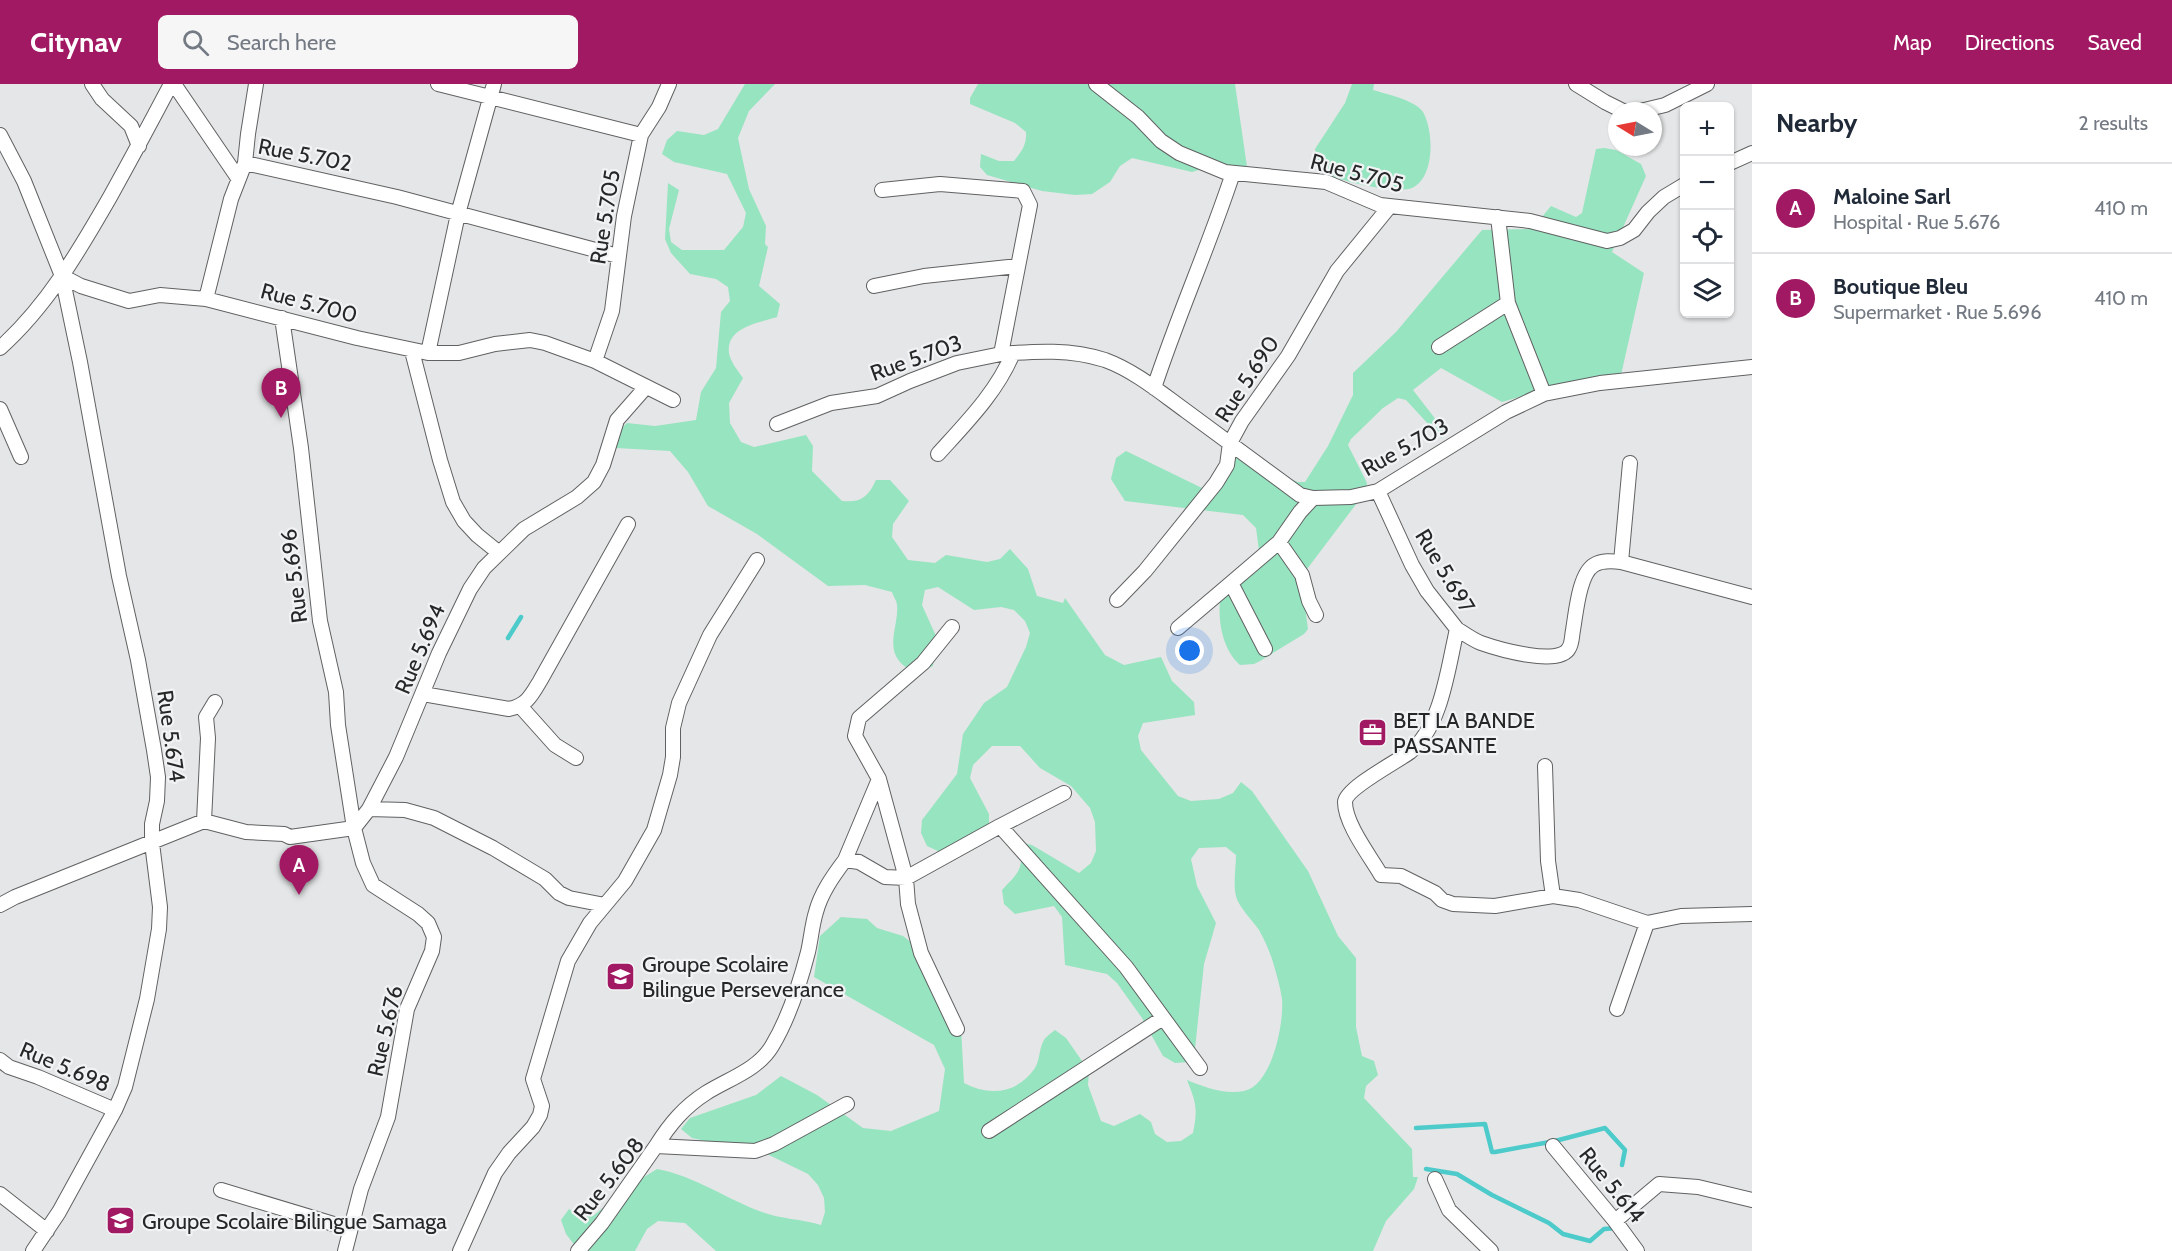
<!DOCTYPE html>
<meta charset="utf-8">
<style>
:root{--surface:#fff;--page:#f6f6f7;--text:#1f2937;--muted:#747a83;--line:#e0e1e3;--accent:#a11863}
body{margin:0;font-family:Cabin,sans-serif;background:var(--page);color:var(--text)}
.controls{position:absolute;right:18px;top:18px;display:grid;overflow:hidden;border-radius:9px;box-shadow:0 2px 4px #0004}
.controls button{width:54px;height:54px;display:grid;place-items:center;padding:0;border:0;border-bottom:2px solid var(--line);background:var(--surface);color:var(--text);font:30px sans-serif}
.compass{position:absolute;left:1608px;top:18px;width:54px;height:54px;border-radius:50%;background:var(--surface);box-shadow:0 2px 4px #0004;rotate:280deg}
.you{position:absolute;left:1190px;top:567px;width:21px;height:21px;margin:-15px;border:4px solid #fff;border-radius:50%;background:#1a73e8;box-shadow:0 0 0 9px #1a73e833}
.badge{display:grid;place-items:center;width:39px;height:39px;border-radius:50%;background:var(--accent);color:#fff;font-size:20px;font-weight:700}
.pin{position:absolute;translate:-50% -50px;filter:drop-shadow(0 2px 3px #0008)}
.pin::after{content:'';position:absolute;top:32px;width:21px;height:18px;background:inherit;clip-path:polygon(0 0,100% 0,50% 100%)}
.list{margin:0;padding:0;list-style:none}
h2{display:flex;justify-content:space-between;align-items:center;height:78px;margin:0;padding:0 24px;font-size:26px}
h2 small{font-size:20px;font-weight:400;color:var(--muted)}
.list li{display:grid;grid-template-columns:39px 1fr auto;gap:18px;align-items:center;box-sizing:border-box;height:90px;padding:0 24px;border-top:2px solid var(--line)}
.list b{display:block;font-size:22px;white-space:nowrap}
.list p{margin:0;font-size:20px;white-space:nowrap;color:var(--muted)}
.list em{font-size:20px;font-style:normal;color:var(--muted)}
.icon{flex:none;width:33px;height:33px;fill:none;stroke:currentColor;stroke-width:2;stroke-linecap:round;stroke-linejoin:round}
.map{position:relative;flex:none;width:1752px;height:1167px;overflow:hidden}
header{display:flex;align-items:center;gap:36px;box-sizing:border-box;height:84px;padding:0 30px;background:var(--accent);color:#fff}
header strong{font-size:28px}
nav{display:flex;gap:33px;margin-inline-start:auto;font-size:21px}
.search{width:420px;height:54px;background:var(--page);display:flex;align-items:center;gap:15px;box-sizing:border-box;padding:0 21px;border-radius:9px;color:var(--muted);font-size:22px}
main{display:flex}
aside{flex:1;background:var(--surface)}
.map>svg:first-child{display:block}
.green{fill:#97e4c1}
.lines{fill:none;stroke-linecap:round;stroke-linejoin:round}
.stream{stroke:#4dcbcb;stroke-width:4.5}
.minor-casing{stroke:#606162;stroke-width:16}
.minor{stroke:#fff;stroke-width:14}
.labels{text-anchor:middle;dominant-baseline:central;stroke-width:4.5;stroke-linejoin:round;paint-order:stroke}
.street-label{font-size:22px;fill:#262727;stroke:#f2f3f5}
.poi-label{font-size:22px;fill:#262727;stroke:#f2f3f5;text-anchor:start}
</style>
<header>
<strong>Citynav</strong>
<div class="search"><svg class="icon" aria-label="search" viewBox="0 0 24 24"><circle cx="10" cy="10" r="6"/><path d="M15 15l6 6"/></svg>Search here</div>
<nav><a>Map</a><a>Directions</a><a>Saved</a></nav>
</header>
<main>
<div class="map">
<svg width="1752" height="1167" viewBox="0 0 1752 1167">
<rect width="100%" height="100%" fill="#e5e6e7"/>
<!-- green -->
<path class="green" d="M745,0h30l-26,27 -11,27 11,51 17,37 -1,18 3,3 -9,39 21,18 -3,13c-19,6 -51,10 -48,36 1,8 9,18 14,25l-14,25 1,20 11,19 13,5 52,-12 7,11 -1,25 30,30c19,2 26,-4 34,-21h14l19,21 -16,23 -1,13 16,23 27,3 11,-8 41,7 13,-3 10,-10 18,20 9,27 26,7 2,-5 40,57 19,10 37,-8 11,24 22,21 1,13 -52,8 -5,13 3,14 37,46 13,5 28,-2 14,-6 8,-11 11,9 56,80 30,65 18,22v69l6,29 12,5 4,14 -12,11 -2,12 48,51 1,28h5l-4,12 -28,32 -13,30h-657l-31,-28 -27,-2 -11,8 -12,22h-56l-13,-17 -5,-14 8,-11 11,8 13,-1 35,-29 29,-18c38,7 69,30 105,43 18,7 40,7 59,13l4,-13 -1,-14 -6,-13 -10,-11 -39,-19 -77,-17 -11,-9 9,-11 66,-23 25,-19 36,19 46,33 28,3 48,-20 6,-42 -11,-24 -120,-68 6,-41 21,-19 26,2 10,9 26,8 22,17 36,74 3,56c26,14 54,10 71,-15 5,-8 4,-20 9,-28 2,-3 7,-7 11,-10l11,8 23,33 -1,14 13,36 13,5 26,-12 11,8 4,12 12,8 14,-1 12,-8c5,-25 3,-30 -6,-53 17,7 38,15 57,11 28,-6 40,-67 38,-92 -2,-13 -6,-27 -10,-40 -3,-9 -8,-20 -13,-29 -6,-9 -21,-24 -23,-34 -3,-12 0,-29 0,-41l-10,-8 -27,1 -8,11 6,27 19,37 -12,41 -9,85 -5,13 -15,1 -12,-7 -21,-38 -25,-35 -10,-9 -42,-9 -3,-48 -8,-11 -39,8 -11,-10 -2,-14c16,-17 24,-22 16,-48l14,3 47,28 12,-10 5,-12 -1,-29 -5,-14 -19,-22 -31,-18 -20,-22h-28l-19,19 -3,13 19,36v14l-49,24 -13,-6 -6,-13 1,-13 35,-46 6,-40 21,-31 23,-16 19,-40 4,-14 -5,-12 -11,-11 -13,-3 -27,3 -36,-23 -13,3 -3,15 14,31 -3,30c-11,6 -20,8 -30,-1 -19,-17 -4,-39 -6,-60 0,-4 -4,-9 -5,-13l-27,-7 -37,1 -71,-52 -49,-28 -20,-34 -18,-21 -54,-3v-15l11,-10 28,3 41,-6 5,-28 15,-24 5,-56 9,-11 -2,-14 -12,-8 -26,-5 -19,-21 -6,-14 3,-56 11,7 -10,39 2,13 11,8h42l19,-23 3,-14 -19,-39 -53,-12 -12,-8 5,-14 10,-9 27,4 14,-6z
M978,0h257l12,83 -35,-1 -20,6 -60,-14 -12,8 -10,16 -18,12 -17,1 -33,-4 -55,-16 -7,-8 1,-13 18,7h15c7,-9 13,-16 12,-29l-11,-9 -45,-19v-6z
M1352,0h22l-1,6c13,4 42,10 50,22 11,19 12,66 -11,76 -14,6 -72,-6 -86,-15 -8,-5 -10,-14 -11,-24l30,-46z
M1604,64l12,2 25,14 5,12 -34,76 32,21 -23,102 -43,5 -76,22 -61,-34 -28,22 34,44 -6,4 -35,-38 -8,-2 -15,10 -32,31 -3,6 19,38 -1,8 -65,86 7,52 -4,5 -44,27 -6,3 -14,1c-18,-16 -22,-44 -20,-66l40,-41 -4,-30 -13,-13 -118,-14 -14,-22 5,-21 10,-7 76,37 25,-23 4,-10 67,27h7l23,-36 25,-51v-22l43,-41 86,-102 50,-1 19,-23 25,11 6,-4 14,-64z"/>
<g class="lines">
<!-- stream -->
<path class="stream" d="M508,554l13,-21
M1416,1044l69,-4 7,28h3l60,-11 50,-13 20,22 -3,15
M1426,1085l31,5 35,21 57,28 14,11 27,7 14,-12 13,-1"/>
<defs>
<path id="minor" d="M92,0l10,15 29,27 8,20
M174,0l64,94
M438,0l203,51
M1096,0l42,33 23,24 18,12 46,19 101,10 54,23 150,16 77,20 13,-3 14,-8 14,-18 16,-15 20,-12
M1576,0l29,18 18,9
M1640,27l25,-6 42,-21
M0,51l24,46 38,95 19,10 48,15 31,-6 46,4 151,39 71,15 30,-139 36,-130
M245,79l3,-29 8,-50
M1730,79l22,-10
M882,106l58,-6 83,7 7,14 -29,149c35,-3 70,-5 104,6 30,11 56,33 81,51 38,28 76,56 114,84l13,3 38,-1 27,-6 128,-79 38,-18 56,-11 152,-16
M1498,133l10,86 36,91
M874,202l50,-10 94,-10
M206,215l25,-100 14,-36 152,34 221,59
M282,234l19,130 19,173 16,71 2,33 16,103
M1439,263l69,-44
M0,264c47,-42 79,-97 110,-151 21,-38 41,-75 61,-113
M412,267l28,109 13,42 11,19 13,14 21,17
M428,269h31l36,-9 35,-4 15,3 50,18 78,39
M595,277l17,-50 12,-95 17,-81 18,-28 10,-23
M1154,304c24,-73 55,-142 79,-215
M0,325l21,48
M777,340l54,-21 46,-7 33,-15 47,-18 44,-9
M938,370c28,-31 59,-62 75,-101
M1378,407l34,74 15,26 30,38c-9,38 -15,97 -47,123 -12,9 -64,36 -65,50 0,22 25,54 36,73l20,1 34,17 7,7 11,4 42,2 58,-10 26,4 68,23 34,-7 71,-2
M1279,458l23,33 7,26 7,14
M1621,478l131,35
M1117,516l28,-29 71,-88 11,-18 3,-22 12,-22 46,-65 49,-85 53,-65
M952,543l-29,36 -64,55 -4,18 24,43 27,99 2,26 13,49 36,76
M1178,544l53,-45
M1457,545c8,5 16,11 24,14 17,6 79,24 88,5 3,-4 3,-13 4,-18 3,-17 6,-56 21,-65 8,-5 18,-4 27,-3l9,-99
M1265,565l-34,-66 48,-41 21,-30 13,-14
M423,610l86,15c18,-4 22,-13 31,-28l88,-157
M521,623l34,38 21,13
M1545,682l3,95 5,35
M369,725l36,1 29,8 59,30 52,31 14,14 10,5 36,7
M204,737l4,-83 -2,-21 9,-15
M1000,742l126,141 74,101
M354,744l15,-19 27,-52 43,-104 31,-64 14,-21 40,-39 53,-32 17,-15 9,-17 14,-45 29,-33
M845,776l34,-81
M0,821l15,-8 189,-76 42,11 38,2 6,3 64,-9 9,35 10,22 45,29 10,9 6,14 -2,14 -25,58 -19,108 -27,72 -16,62
M1617,925l30,-86
M0,976l9,7 29,10 77,33
M989,1047l174,-113
M656,1062c14,-22 28,-39 50,-53 22,-14 52,-23 66,-47 17,-28 28,-63 36,-94 3,-13 4,-27 8,-40 5,-19 17,-36 29,-52l14,2 26,15 21,1 94,-52 64,-33
M1553,1062l62,75 22,30
M1435,1095l14,31 42,41
M221,1106l129,39
M0,1110l47,37
M1615,1137l44,-37 39,3 54,13
M33,1167l26,-39 56,-102 10,-23 22,-88 12,-70 1,-22 -8,-64v-19l5,-23 1,-24 -4,-27 -16,-90 -19,-84 -39,-214 -18,-86
M460,1167l35,-78 14,-20 24,-26 7,-12 2,-9 -9,-27 35,-118 22,-38 35,-42 29,-51 16,-55 3,-18v-29l6,-25 31,-68 47,-75
M578,1167l24,-28 54,-77 99,5 19,-7 73,-40"/>
</defs>
<!-- minor casing -->
<use href="#minor" class="minor-casing"/>
<!-- minor -->
<use href="#minor" class="minor"/>
</g>
<!-- icons -->
<defs>
<symbol id="office-square" viewBox="-11 -11 22 22"><rect x="-9" y="-9" width="18" height="18" rx="4" fill="#a11863" stroke="#f2f3f5"/><path d="M-6-3h4V-5.5h4V-3h4V5H-6ZM-1-4.5V-3h2v-1.5ZM-6 0V1H6V0Z" fill="#fff"/></symbol>
<symbol id="school-square" viewBox="-11 -11 22 22"><rect x="-9" y="-9" width="18" height="18" rx="4" fill="#a11863" stroke="#f2f3f5"/><path d="M0-5L7-2L0 1L-7-2ZM-4 1L0 2.5L4 1V4Q0 6-4 4Z" fill="#fff"/></symbol>
</defs>
<g fill-rule="evenodd">
<use href="#office-square" x="1356" y="632" width="33" height="33"/>
<use href="#school-square" x="604" y="876" width="33" height="33"/>
<use href="#school-square" x="104" y="1120" width="33" height="33"/>
</g>
<g class="labels">
<!-- street labels -->
<g class="street-label">
<text transform="translate(305 71) rotate(11)">Rue 5.702</text>
<text transform="translate(1357 89) rotate(15)">Rue 5.705</text>
<text transform="translate(605 133) rotate(-81)">Rue 5.705</text>
<text transform="translate(309 219) rotate(15)">Rue 5.700</text>
<text transform="translate(916 274) rotate(-20)">Rue 5.703</text>
<text transform="translate(1247 295) rotate(-57)">Rue 5.690</text>
<text transform="translate(1405 363) rotate(-29)">Rue 5.703</text>
<text transform="translate(1445 487) rotate(59)">Rue 5.697</text>
<text transform="translate(294 492) rotate(-97)">Rue 5.696</text>
<text transform="translate(420 565) rotate(-67)">Rue 5.694</text>
<text transform="translate(171 652) rotate(82)">Rue 5.674</text>
<text transform="translate(385 947) rotate(-77)">Rue 5.676</text>
<text transform="translate(65 983) rotate(23)">Rue 5.698</text>
<text transform="translate(609 1095) rotate(-52)">Rue 5.608</text>
<text transform="translate(1612 1101) rotate(51)">Rue 5.614</text>
</g>
<!-- poi labels -->
<g class="poi-label">
<text x="1393" y="636">BET LA BANDE<tspan x="1393" dy="25">PASSANTE</tspan></text>
<text x="642" y="880">Groupe Scolaire<tspan x="642" dy="25">Bilingue Perseverance</tspan></text>
<text x="142" y="1137">Groupe Scolaire Bilingue Samaga</text>
</g>
</g>
</svg>
<div class="controls">
<button>+</button>
<button>−</button>
<button><svg class="icon" aria-label="locate" viewBox="0 0 24 24"><circle cx="12" cy="12" r="6"/><path d="M12 2v4M12 18v4M2 12h4M18 12h4"/></svg></button>
<button><svg class="icon" aria-label="layers" viewBox="0 0 24 24"><path d="M12 4l9 5-9 5-9-5zM3 14l9 5 9-5"/></svg></button>
</div>
<svg class="compass" viewBox="-18 -18 36 36"><path d="M0-13l5 13h-10z" fill="#e53935"/><path d="M0 13l5-13h-10z" fill="#747a83"/></svg>
<div class="you"></div>
<div class="pin badge" style="left:299px;top:811px">A</div>
<div class="pin badge" style="left:281px;top:334px">B</div>
</div>
<aside>
<h2>Nearby<small>2 results</small></h2>
<ul class="list">
<li><span class="badge">A</span><div><b>Maloine Sarl</b><p>Hospital · Rue 5.676</p></div><em>410 m</em></li>
<li><span class="badge">B</span><div><b>Boutique Bleu</b><p>Supermarket · Rue 5.696</p></div><em>410 m</em></li>
</ul>
</aside>
</main>
